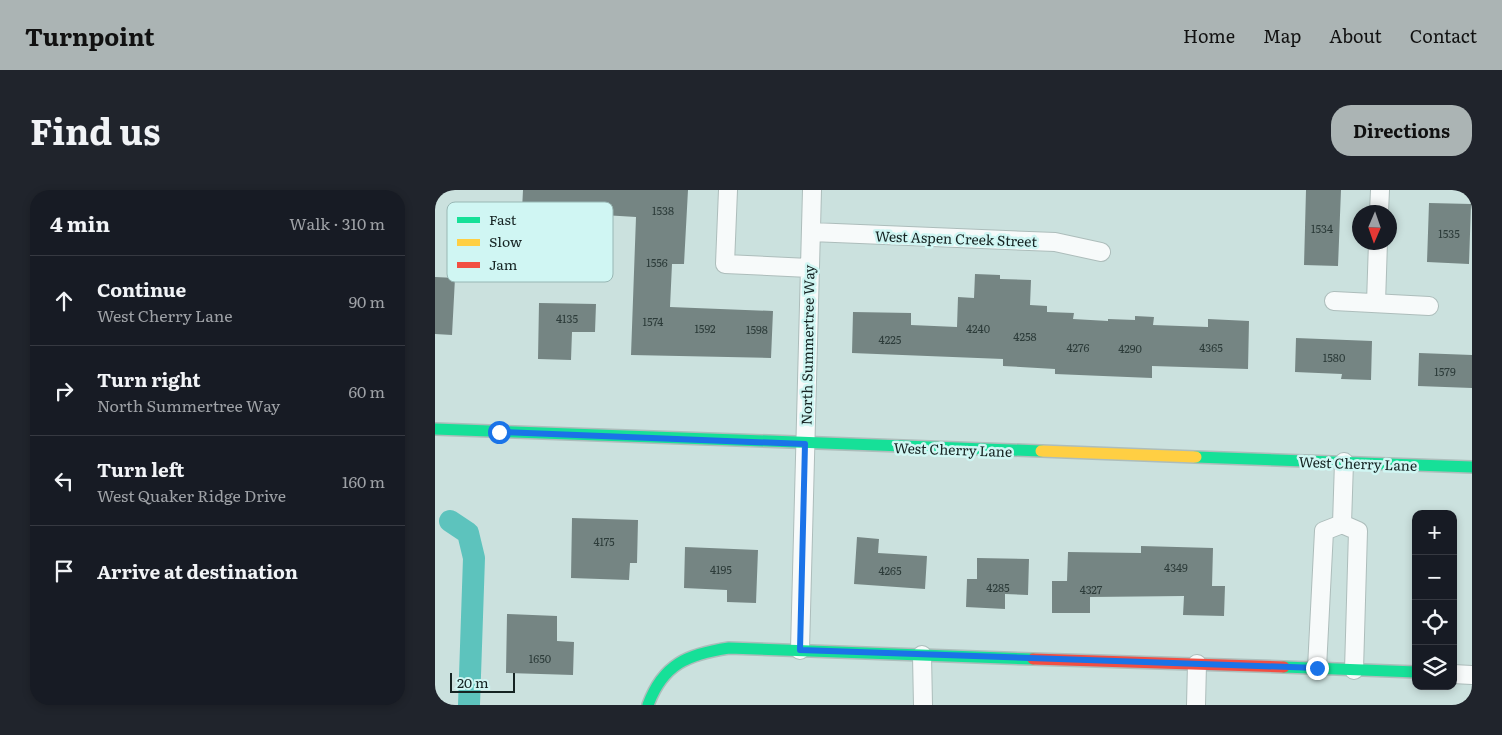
<!DOCTYPE html>
<meta charset="utf-8">
<style>
:root{--surface:#171b24;--page:#20242c;--text:#f1f3f6;--muted:#9ea1a6;--line:#363941;--accent:#abb4b4}
body{margin:0;font-family:Literata,serif;background:var(--page);color:var(--text)}
.controls{position:absolute;right:15px;bottom:15px;display:grid;overflow:hidden;border-radius:10px;box-shadow:0 2px 8px #0003}
.controls button{width:45px;height:45px;display:grid;place-items:center;padding:0;border:0;border-bottom:1px solid var(--line);background:var(--surface);color:var(--text);font:25px sans-serif}
.compass{position:absolute;left:917px;top:15px;width:45px;height:45px;border-radius:50%;background:var(--surface);box-shadow:0 2px 8px #0003;rotate:182deg}
.scale{position:absolute;left:15px;bottom:12px;width:65px;box-sizing:border-box;padding-left:5px;border:2px solid #152322;border-top:0;font-size:14px;line-height:18px;white-space:nowrap;color:#152322;-webkit-text-stroke:4px #d0f6f3;paint-order:stroke}
.stop{position:absolute;width:15px;height:15px;margin:-11px;border:4px solid #1a73e8;border-radius:50%;background:#fff}
.stop.end{background:#1a73e8;border-color:#fff;box-shadow:0 1px 5px #0008}
.list{margin:0;padding:0;list-style:none}
h2{display:flex;justify-content:space-between;align-items:center;height:65px;margin:0;padding:0 20px;font-size:21px}
h2 small{font-size:16px;font-weight:400;color:var(--muted)}
.list li{display:grid;grid-template-columns:32px 1fr auto;gap:15px;align-items:center;box-sizing:border-box;height:90px;padding:0 20px;border-top:1px solid var(--line)}
.list b{display:block;font-size:19px;white-space:nowrap}
.list p{margin:0;font-size:16px;white-space:nowrap;color:var(--muted)}
.list em{font-size:16px;font-style:normal;color:var(--muted)}
.icon{flex:none;width:28px;height:28px;fill:none;stroke:currentColor;stroke-width:2;stroke-linecap:round;stroke-linejoin:round}
.map{position:relative;flex:none;width:1037px;height:515px;overflow:hidden;border-radius:20px}
header{display:flex;align-items:center;gap:30px;box-sizing:border-box;height:70px;padding:0 25px;background:var(--accent);color:#111}
header strong{font-size:24px}
nav{display:flex;gap:28px;margin-inline-start:auto;font-size:18px}
.intro{display:flex;align-items:center;justify-content:space-between;box-sizing:border-box;height:120px;padding:0 30px}
h1{margin:0;font-size:35px}
.button{padding:12px 22px;border-radius:20px;background:var(--accent);color:#111;font-size:18px;font-weight:700}
main{display:flex;gap:30px;padding:0 30px}
aside{flex:1;background:var(--surface);border-radius:20px;box-shadow:0 2px 8px #0003}
.map>svg:first-child{display:block}
.lines{fill:none;stroke-linecap:round;stroke-linejoin:round}
.canal{stroke:#5dc3bd;stroke-width:22}
.building{fill:#758583}
.street-casing{stroke:#adbdbb;stroke-width:20}
.fast-casing{stroke:#adbdbb;stroke-width:14}
.slow-casing{stroke:#adbdbb;stroke-width:14}
.jam-casing{stroke:#adbdbb;stroke-width:14}
.street{stroke:#f7fafa;stroke-width:18}
.fast{stroke:#16e098;stroke-width:11}
.slow{stroke:#ffcf43;stroke-width:11}
.jam{stroke:#f24e42;stroke-width:11}
.route{stroke:#1a73e8;stroke-width:6}
.labels{text-anchor:middle;dominant-baseline:central;stroke-width:5;stroke-linejoin:round;paint-order:stroke}
.number-label{font-size:11px;fill:#2d3c3a}
.street-label{font-size:14px;fill:#152322;stroke:#d0f6f3}
.key{fill:#d0f6f3;stroke:#98b7b4;stroke-width:1}
.key-label{font-size:14px;fill:#152322}
</style>
<header>
<strong>Turnpoint</strong>
<nav><a>Home</a><a>Map</a><a>About</a><a>Contact</a></nav>
</header>
<div class="intro"><h1>Find us</h1><a class="button">Directions</a></div>
<main>
<aside>
<h2>4 min<small>Walk · 310 m</small></h2>
<ul class="list">
<li><svg class="icon" aria-label="ahead" viewBox="0 0 24 24"><path d="M12 20V5M6 11l6-6 6 6"/></svg><div><b>Continue</b><p>West Cherry Lane</p></div><em>90 m</em></li>
<li><svg class="icon" aria-label="right" viewBox="0 0 24 24"><path d="M7 20v-9h11M14 6l5 5-5 5"/></svg><div><b>Turn right</b><p>North Summertree Way</p></div><em>60 m</em></li>
<li><svg class="icon" aria-label="left" viewBox="0 0 24 24"><path d="M17 20v-9H6M10 6l-5 5 5 5"/></svg><div><b>Turn left</b><p>West Quaker Ridge Drive</p></div><em>160 m</em></li>
<li><svg class="icon" aria-label="arrive" viewBox="0 0 24 24"><path d="M6 21V4h12l-3 4 3 4H6"/></svg><div><b>Arrive at destination</b></div></li>
</ul>
</aside>
<div class="map">
<svg width="1037" height="515" viewBox="0 0 1037 515">
<rect width="100%" height="100%" fill="#cbe1de"/>
<g class="lines">
<!-- canal -->
<path class="canal" d="M15,331l18,12 6,25 -5,147"/>
</g>
<!-- building -->
<path class="building" d="M88,0h165l-4,74h-12l-2,43 103,4 -2,47 -140,-3 5,-138 -114,-7z
M871,0h35l-3,76 -34,-1z
M19,12l31,1 -1,42 -32,-1z
M994,13l42,1 -2,60 -42,-2z
M540,84l25,1v4l31,1 -1,25 17,1v6l27,1 -1,6 35,2v-2l27,1v-4l19,1 -1,8 55,2v-8l41,2 -1,48 -96,-3v12l-49,-2 -48,-2v-5l-52,-3v-7l-151,-6 1,-41 58,1v12l46,2 1,-30 16,1z
M0,87l20,1 -3,57 -17,-1z
M104,113l57,1 -1,28h-23l-1,28 -33,-1z
M861,148l76,3 -1,39 -30,-1 1,-5 -47,-2z
M984,163l53,2v33l-54,-2z
M137,328l66,2 -1,43h-7l-1,17 -58,-2z
M422,347l22,2 -1,14 49,3 -2,33 -71,-5z
M706,356l72,2 -1,38h13l-1,30 -41,-1 1,-19 -94,1v16h-38v-32h15l1,-29 73,1z
M250,357l73,3 -2,53 -29,-1v-12l-43,-2z
M542,368l52,1 -1,36 -23,-1v15l-39,-2 1,-28h10z
M72,424l50,2v25l17,1 -1,33 -67,-2z"/>
<g class="lines">
<defs>
<path id="street" d="M293,0l-3,74 84,4
M944,22l1,-22
M376,42l244,10 46,10
M899,111l95,5
M941,113l2,-61
M907,334l2,-62
M365,460l12,-460
M487,465l1,50
M882,478l7,-137 18,-7 16,7 -4,139
M1018,484l19,1
M761,515l1,-41"/>
<path id="fast" d="M0,239l606,22
M761,267l276,10
M849,477l132,5
M213,515c15,-41 40,-51 81,-57l304,11"/>
<path id="slow" d="M606,261l155,6"/>
<path id="jam" d="M598,469l251,8"/>
</defs>
<!-- street casing -->
<use href="#street" class="street-casing"/>
<!-- fast casing -->
<use href="#fast" class="fast-casing"/>
<!-- slow casing -->
<use href="#slow" class="slow-casing"/>
<!-- jam casing -->
<use href="#jam" class="jam-casing"/>
<!-- street -->
<use href="#street" class="street"/>
<!-- fast -->
<use href="#fast" class="fast"/>
<!-- slow -->
<use href="#slow" class="slow"/>
<!-- jam -->
<use href="#jam" class="jam"/>
</g>
<g class="lines">
<!-- route -->
<path class="route" d="M64,242l306,12 -5,206 517,18"/>
</g>
<g class="labels">
<!-- number labels -->
<g class="number-label">
<text x="228" y="20">1538</text>
<text x="887" y="38">1534</text>
<text x="1014" y="43">1535</text>
<text x="222" y="72">1556</text>
<text x="132" y="128">4135</text>
<text x="218" y="131">1574</text>
<text x="270" y="138">1592</text>
<text x="543" y="138">4240</text>
<text x="322" y="139">1598</text>
<text x="590" y="146">4258</text>
<text x="455" y="149">4225</text>
<text x="643" y="157">4276</text>
<text x="776" y="157">4365</text>
<text x="695" y="158">4290</text>
<text x="899" y="167">1580</text>
<text x="1010" y="181">1579</text>
<text x="169" y="351">4175</text>
<text x="741" y="377">4349</text>
<text x="286" y="379">4195</text>
<text x="455" y="380">4265</text>
<text x="563" y="397">4285</text>
<text x="656" y="399">4327</text>
<text x="105" y="468">1650</text>
</g>
<!-- street labels -->
<g class="street-label">
<text transform="translate(521 48) rotate(2)">West Aspen Creek Street</text>
<text transform="translate(372 155) rotate(-89)">North Summertree Way</text>
<text transform="translate(518 259) rotate(2)">West Cherry Lane</text>
<text transform="translate(923 273) rotate(2)">West Cherry Lane</text>
</g>
</g>
<!-- legend -->
<rect x="12" y="12" width="166" height="80" rx="8" class="key"/>
<rect x="22" y="27" width="23" height="6" fill="#16e098"/>
<rect x="22" y="49" width="23" height="7" fill="#ffcf43"/>
<rect x="22" y="72" width="23" height="6" fill="#f24e42"/>
<g class="key-label">
<text x="54" y="35">Fast</text>
<text x="54" y="57">Slow</text>
<text x="54" y="80">Jam</text>
</g>
</svg>
<div class="controls">
<button>+</button>
<button>−</button>
<button><svg class="icon" aria-label="locate" viewBox="0 0 24 24"><circle cx="12" cy="12" r="6"/><path d="M12 2v4M12 18v4M2 12h4M18 12h4"/></svg></button>
<button><svg class="icon" aria-label="layers" viewBox="0 0 24 24"><path d="M12 4l9 5-9 5-9-5zM3 14l9 5 9-5"/></svg></button>
</div>
<svg class="compass" viewBox="-18 -18 36 36"><path d="M0-13l5 13h-10z" fill="#e53935"/><path d="M0 13l5-13h-10z" fill="#9ea1a6"/></svg>
<div class="scale">20 m</div>
<div class="stop" style="left:64px;top:242px"></div>
<div class="stop end" style="left:882px;top:478px"></div>
</div>
</main>
